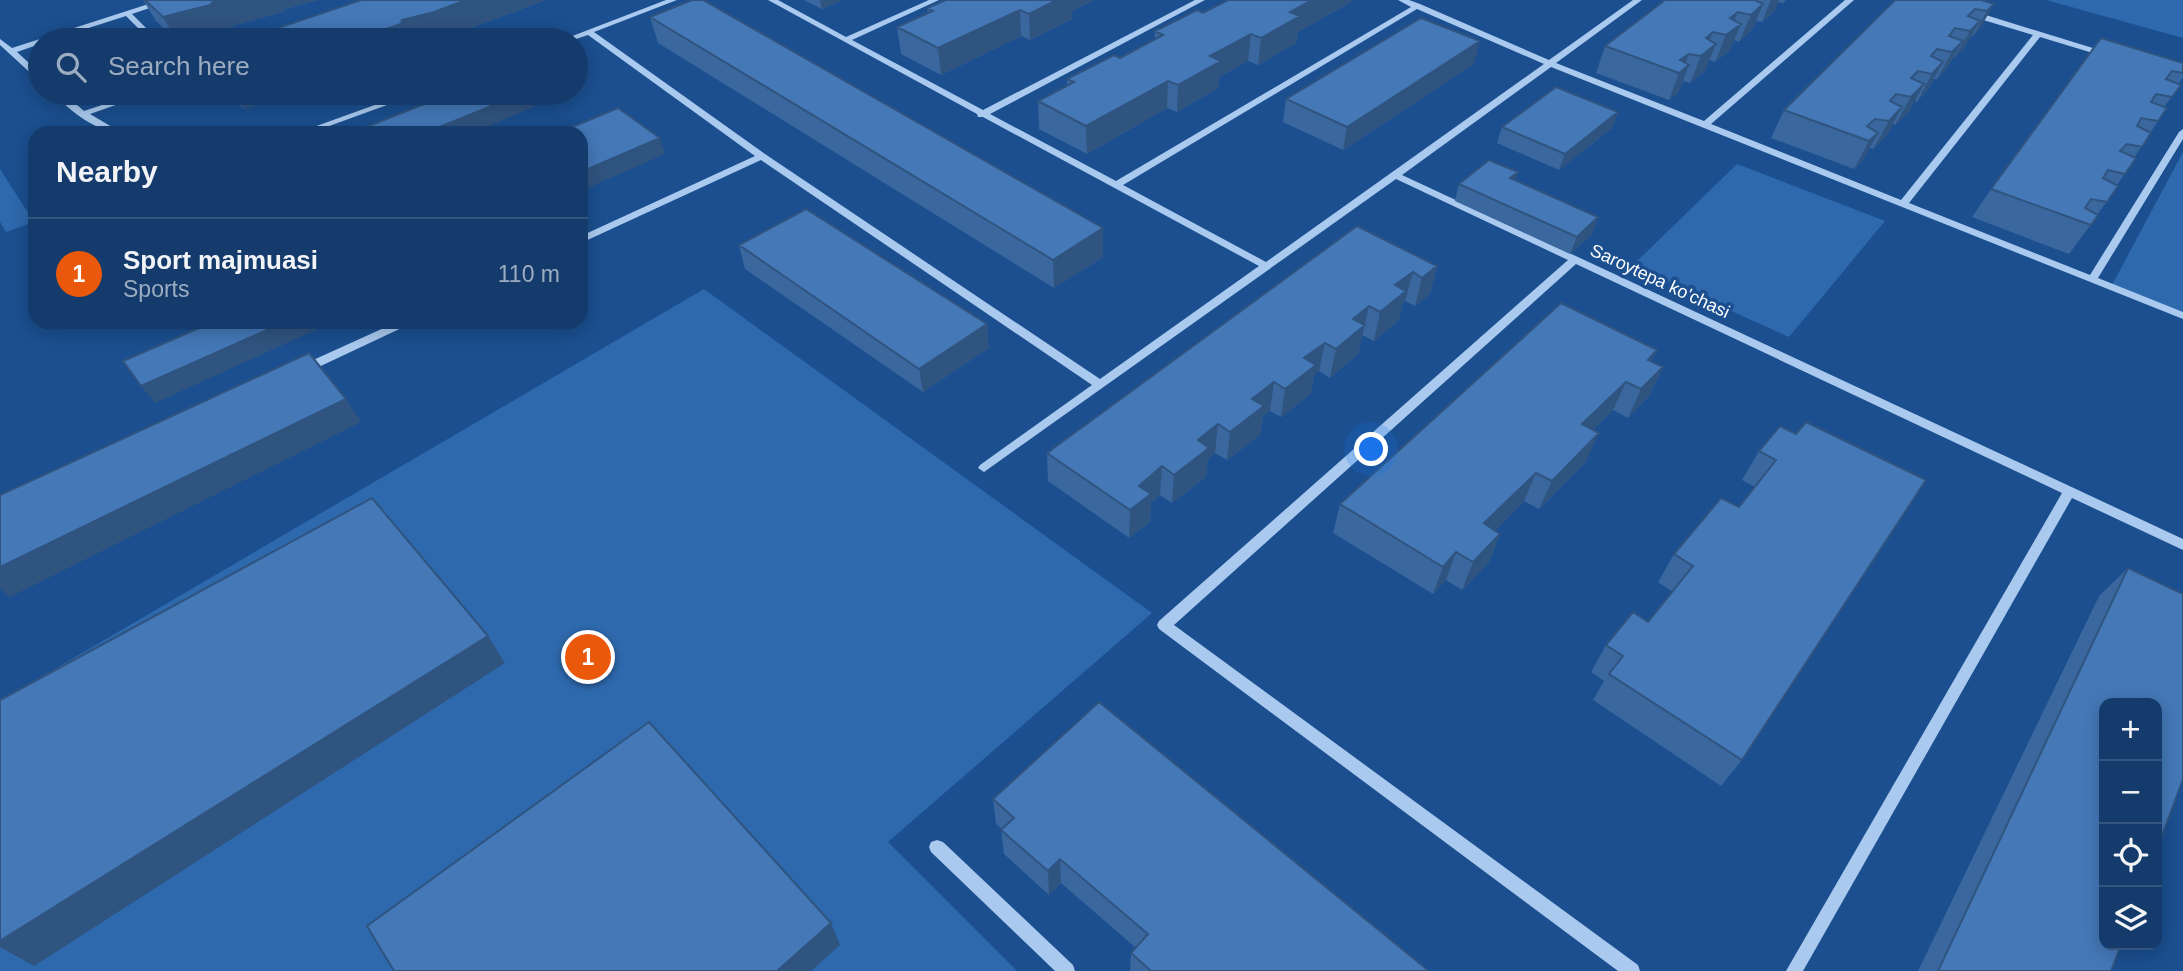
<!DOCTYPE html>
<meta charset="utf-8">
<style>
:root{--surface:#143b6b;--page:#1d4271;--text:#f1f3f6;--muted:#9dadc1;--line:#33557e;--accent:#ea580c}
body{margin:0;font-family:Arial,sans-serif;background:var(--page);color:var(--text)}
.controls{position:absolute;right:21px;bottom:21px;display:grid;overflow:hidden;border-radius:14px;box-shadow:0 4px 18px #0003}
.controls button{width:63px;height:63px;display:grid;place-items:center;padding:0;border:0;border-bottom:2px solid var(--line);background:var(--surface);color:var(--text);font:35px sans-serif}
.you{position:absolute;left:1372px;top:450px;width:24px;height:24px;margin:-18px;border:5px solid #fff;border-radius:50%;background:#1a73e8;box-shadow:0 0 0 10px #1a73e833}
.badge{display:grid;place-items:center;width:46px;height:46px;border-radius:50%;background:var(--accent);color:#fff;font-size:23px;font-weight:700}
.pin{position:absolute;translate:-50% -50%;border:4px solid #fff;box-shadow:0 2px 7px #0006}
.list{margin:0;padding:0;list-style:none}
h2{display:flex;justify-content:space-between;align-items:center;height:91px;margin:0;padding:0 28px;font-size:30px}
h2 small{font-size:23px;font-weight:400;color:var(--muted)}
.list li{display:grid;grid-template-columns:46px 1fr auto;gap:21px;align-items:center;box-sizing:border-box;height:112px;padding:0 28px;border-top:2px solid var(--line)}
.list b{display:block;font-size:26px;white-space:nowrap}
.list p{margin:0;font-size:23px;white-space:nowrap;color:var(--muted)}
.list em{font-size:23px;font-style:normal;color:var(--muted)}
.icon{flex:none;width:38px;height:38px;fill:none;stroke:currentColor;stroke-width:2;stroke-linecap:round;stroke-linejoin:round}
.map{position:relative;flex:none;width:2183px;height:971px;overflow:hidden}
.search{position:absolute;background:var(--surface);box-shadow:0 4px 18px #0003;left:28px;top:28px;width:560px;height:77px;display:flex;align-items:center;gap:18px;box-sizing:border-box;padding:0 24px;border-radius:38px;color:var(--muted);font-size:26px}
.panel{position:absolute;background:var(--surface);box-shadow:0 4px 18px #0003;left:28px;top:126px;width:560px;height:203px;border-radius:21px}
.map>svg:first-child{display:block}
.green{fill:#2e69ad}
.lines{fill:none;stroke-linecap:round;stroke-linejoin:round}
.minor{fill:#a9c9ee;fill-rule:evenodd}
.wall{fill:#3a679d}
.shaded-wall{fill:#305480}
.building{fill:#4478b7;stroke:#305480;stroke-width:2}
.labels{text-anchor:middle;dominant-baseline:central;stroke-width:7;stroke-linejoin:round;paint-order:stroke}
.street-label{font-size:18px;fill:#fff;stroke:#1b4f8f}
</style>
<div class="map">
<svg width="2183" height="971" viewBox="0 0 2183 971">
<rect width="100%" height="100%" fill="#1b4f8f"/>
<!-- green -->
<path class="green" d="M2046,0h137v38z
M2183,152v160l-71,-27z
M1737,164l148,57 -96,116 -157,-71z
M0,169l34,53 -28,10 -6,-10z
M704,289l448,324 -264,229 129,129h-1017v-270z"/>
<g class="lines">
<!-- minor -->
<path class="minor" d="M161,0h12l-41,14 26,26h-8l-24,-24 -75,24h-11v4l-23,8 23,21v6h-3l-37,-34v-6l12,9z
M666,0h11l-83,32 171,122 335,225 159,-113 -276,-149h-5l-1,-3 -209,-114h10l68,37 83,-37h10l-87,40 131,70 212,-110h10l-215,114 126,67 295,-174 -13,-7h11l11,4 129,56 84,-60h9l-86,63 148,58 141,-121h9l-143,124 190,76 132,-165 -63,-19v-4h6l133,41v4h-3l-66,-20 -131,166 181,72 89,-143 4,-3v10l-85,139 85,34v7l-632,-252 -149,108 781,364v11l-111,-52 -269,473h-17l276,-478 -486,-229 -402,361 464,340 2,6h-22l-459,-342 -2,-4 2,-4 409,-361 -172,-81 -412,293 -6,-4 2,-3 112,-80 -331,-225 -180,83v-7l174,-80 -167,-121 -15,5h-11zM1417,9l127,55 -278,198 -143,-77z
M54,93h9l21,18 54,-18h12l-60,21 32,19c-24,0 -53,-22 -68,-40z
M408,93h12l-110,40h-13z
M397,322h14l-1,2 -102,48h-8l-2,-3 2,-3z
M937,840l6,2 130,123 2,6h-20l-124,-119 -2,-5 2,-5z"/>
</g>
<!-- wall -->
<path class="wall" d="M143,0h175l-33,9 -2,3 -54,15 -4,4 -34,9h-15l-20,-19z
M361,0h185l-107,40h-196z
M804,0h39l-21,9z
M946,0h148l-22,11v8l-42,21 -9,-4 -80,39 -40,-21 -4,-27 31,-14 -1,-5z
M1665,0h121l-3,3 -5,-1 -4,10 -12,10 -6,-1 -4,9 -13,12 -5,-2 -4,10 -15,12 -6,-2 -4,11 -15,12 -7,-2 -5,12 -9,7 -73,-27 9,-27z
M1895,0l99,4 -15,26 -8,7 -6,10 -11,11h-1l-6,10 -10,11h-3l-6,10 -11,13 -3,-1 -5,11 -14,13 -2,-1 -6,11 -14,14 -4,-1 -6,12 -9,9 -83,-31 13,-28z
M1351,2l-53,30 -2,11 -38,22 -10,-4 -29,16 -1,11 -41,24 -10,-4 -80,46 -48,-25 -1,-28 29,-15v-7l53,-21 35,-19v-8l48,-18z
M650,17l453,240 -49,31 -396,-245z
M2183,63v14l-5,7 3,1 -17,22 -6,14 -24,37h2l-19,27 1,1 -21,29h1l-29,39 -97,-37 19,-28z
M1474,64l-131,86 -60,-28 3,-23z
M226,93h66l-48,16z
M1618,112l-6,16 -53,42 -62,-27 5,-16z
M1515,181l83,36 -6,17 -22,20 -115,-53 4,-17z
M1357,226l80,40 -7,28 -15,12 -10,-5 -2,1 -4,18 -25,21 -12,-6 -4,19 -28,24 -11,-7 -5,4 -3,19 -30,23 -11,-6 -7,5 -3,19 -33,25 -12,-7 -7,6 -2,18 -34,26 -12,-8 -9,8 -1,19 -21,16 -81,-57 -1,-28z
M739,245l250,103 -66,44 -178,-123z
M1657,350l-6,12 12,5 -14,29 -21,22 -15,-8 -20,20 -7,32 -47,47 -15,-8 -29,29 5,4 -11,28 -27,28 -16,-10 -13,14 -100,-61 7,-29z
M1780,426l-38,334 -21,26 -128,-86 11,-19 -13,-9 15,-27 42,-23 25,-30 -15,-10 16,-28 65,-47 16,-20 -13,-7 17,-29z
M2128,568l-17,403h-193l181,-375z
M993,799l436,172h-299l1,-18 5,-5 -75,-65 -12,12 -45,-41 -3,-24 1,-1 -6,-5z"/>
<!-- shaded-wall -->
<path class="shaded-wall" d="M217,0h101l-33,9 -2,3 -54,15 -4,4 -34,9h-14l-14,-23z
M466,0h80l-107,40h-58l-4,-8 25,-12z
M820,0h23l-21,9z
M1057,0h37l-22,11v8l-42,21 -1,-26z
M1312,0h39v2l-53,30 -2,11 -38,22 3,-27 29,-26z
M1771,0h8l-5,12 -12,10z
M1763,4l-11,26 -13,12 12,-27z
M1994,4l-15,26 -7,8 15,-27z
M1020,10l1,26 -80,39 -3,-27z
M1738,12l-8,20 11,-8 -11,26 -15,12 11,-27 4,-17z
M1980,21l-15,26 -11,11 16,-27z
M369,32l4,8h-27z
M1713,32l-9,21 12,-9 -11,27 -15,12 11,-27 5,-18z
M1251,34l-3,27 -29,16 -1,11 -41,24 1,-27 32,-29z
M1480,41l-6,23 -131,86 4,-23z
M1963,41l-16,27 -10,11 15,-27z
M1689,54l-7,17 7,-6 -11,28 -9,7 10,-27 1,-13z
M1943,62l-15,27 -11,13 15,-28z
M1168,81l-1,27 -80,46 -1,-28z
M1924,84l-15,28 -14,13 16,-28z
M235,93h57l-48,16z
M523,93h6l5,14 -62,26h-47z
M1902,107l-15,28 -14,14 16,-28z
M1618,112l-6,16 -53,42 6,-16z
M1878,133l-15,27 -9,9 15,-28z
M660,138l5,16 -84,37v-19z
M1518,172l-5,16 -3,-10z
M1598,217l-6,17 -22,20 7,-17z
M1103,228v29l-49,31 -1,-28z
M1437,266l-7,28 -15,12 7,-28z
M1413,272l-8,29 -2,1 -4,18 -25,21 6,-29 15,-27z
M1369,306l-11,48 -28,24 6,-29 17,-30z
M285,322h48l-178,81 -14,-17z
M987,324l2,24 -66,44 -4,-23z
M1325,343l-6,28 -5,4 -3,19 -30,23 4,-28 19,-31z
M1657,350l-14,29 -8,10 13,-29z
M1663,367l-14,29 -21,22 13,-29z
M1274,382l-4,29 -7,5 -3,19 -33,25 3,-28 22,-33z
M1626,382l-13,28 -43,43 12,-29z
M346,399l15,23 -351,175 -10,-9v-21z
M1218,424l-3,29 -7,6 -2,18 -34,26 2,-28 24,-35z
M1599,433l-13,29 -47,47 13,-28z
M1162,466l-2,29 -9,8 -1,19 -21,16 1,-28 9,-24z
M1536,473l-12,28 -50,51 10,-29z
M1500,534l-11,28 -27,28 11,-28z
M1456,552l-10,28 -13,14 10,-27z
M488,636l17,27 -471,303 -34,-19v-6z
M1060,859l1,24 -12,12 -1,-24z
M831,923l9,22 -29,26h-34z"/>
<!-- building -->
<path class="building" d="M145,0h72l-3,1 -4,4 -47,12z
M361,0h105l-32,12 -32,8 -1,4 -24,8h-8l-23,8h-103z
M692,0h11l400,228 -50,32 -403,-243z
M946,0h111l-28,14 -9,-4 -82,38 -41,-21 36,-16 -6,-3z
M1228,0h84l-22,12 10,4 -39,22 -10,-4 -41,22 11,5 -43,24 -10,-4 -82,45 -48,-25 36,-19 -7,-3 47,-24 6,3 43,-23 -8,-4 42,-21 6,3z
M1665,0h90l8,4 -12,11 -13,-3 -8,6 11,6 -15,11 -13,-3 -7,6 10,6 -15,12 -12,-2 -9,6 9,5 -10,8 -74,-27z
M1895,0h86l13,4 -7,7 -12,-2 -7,7 12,5 -10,10 -15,-3 -6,8 14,5 -11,11 -15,-3 -6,7 12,6 -11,12 -14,-3 -7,7 13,6 -13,13 -15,-3 -6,7 12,6 -13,14 -14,-2 -8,7 11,7 -9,8 -85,-31z
M1421,18l59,23 -133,86 -61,-28z
M2101,38l82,25v10l-11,-2 -6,8 15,6 -9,12 -16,-3 -5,8 16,6 -9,13 -17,-3 -4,8 14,7 -9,14 -15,-3 -7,7 16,7 -11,16 -17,-4 -5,8 15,8 -11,16 -16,-3 -6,9 13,7 -7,10 -100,-36z
M1556,87l62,25 -53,42 -63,-27z
M452,93h71l-98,40h-74z
M618,108l42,30 -79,34v-39h-23z
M1489,160l29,12 -8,6 88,39 -21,20 -118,-53z
M806,209l181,115 -68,45 -180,-124z
M1357,226l80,40 -15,12 -9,-6 -18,13 11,6 -26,21 -11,-6 -16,13 12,6 -29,24 -11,-6 -21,15 12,7 -31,24 -11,-7 -22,17 12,7 -34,26 -12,-8 -20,16 11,8 -35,27 -12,-9 -23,20 12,8 -21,16 -83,-57z
M1561,303l96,47 -9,10 15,7 -22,22 -15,-7 -44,42 17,9 -47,48 -16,-8 -52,50 16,11 -27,28 -17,-10 -13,15 -103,-63z
M213,322h72l-144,64 -18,-25z
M309,353l37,46 -346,168v-72z
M1806,422l120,58 -184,280 -133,-86 14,-18 -17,-11 27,-33 15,10 45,-56 -19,-12 47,-56 18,9 37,-47 -17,-9 21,-25 16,8z
M372,498l116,138 -488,305v-241z
M2128,568l55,26v185l-26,70v-146h-53v242h17l-10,26h-173z
M1099,702l330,269h-278l-20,-18 17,-19 -88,-75 -12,12 -47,-41 13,-12 -21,-19z
M649,722l182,201 -54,48h-383l-27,-45z"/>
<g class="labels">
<!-- street labels -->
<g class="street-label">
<text transform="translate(1660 281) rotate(25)">Saroytepa ko'chasi</text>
</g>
</g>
</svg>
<div class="controls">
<button>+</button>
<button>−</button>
<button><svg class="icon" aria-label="locate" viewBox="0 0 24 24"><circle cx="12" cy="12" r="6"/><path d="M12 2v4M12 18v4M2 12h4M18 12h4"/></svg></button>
<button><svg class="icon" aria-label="layers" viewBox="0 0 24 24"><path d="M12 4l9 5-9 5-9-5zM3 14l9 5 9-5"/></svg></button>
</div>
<div class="you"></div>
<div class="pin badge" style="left:588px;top:657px">1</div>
<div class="search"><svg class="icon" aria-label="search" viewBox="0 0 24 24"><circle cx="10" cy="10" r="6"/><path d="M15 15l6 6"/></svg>Search here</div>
<section class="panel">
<h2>Nearby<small></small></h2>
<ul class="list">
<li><span class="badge">1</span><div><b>Sport majmuasi</b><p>Sports</p></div><em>110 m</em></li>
</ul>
</section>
</div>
